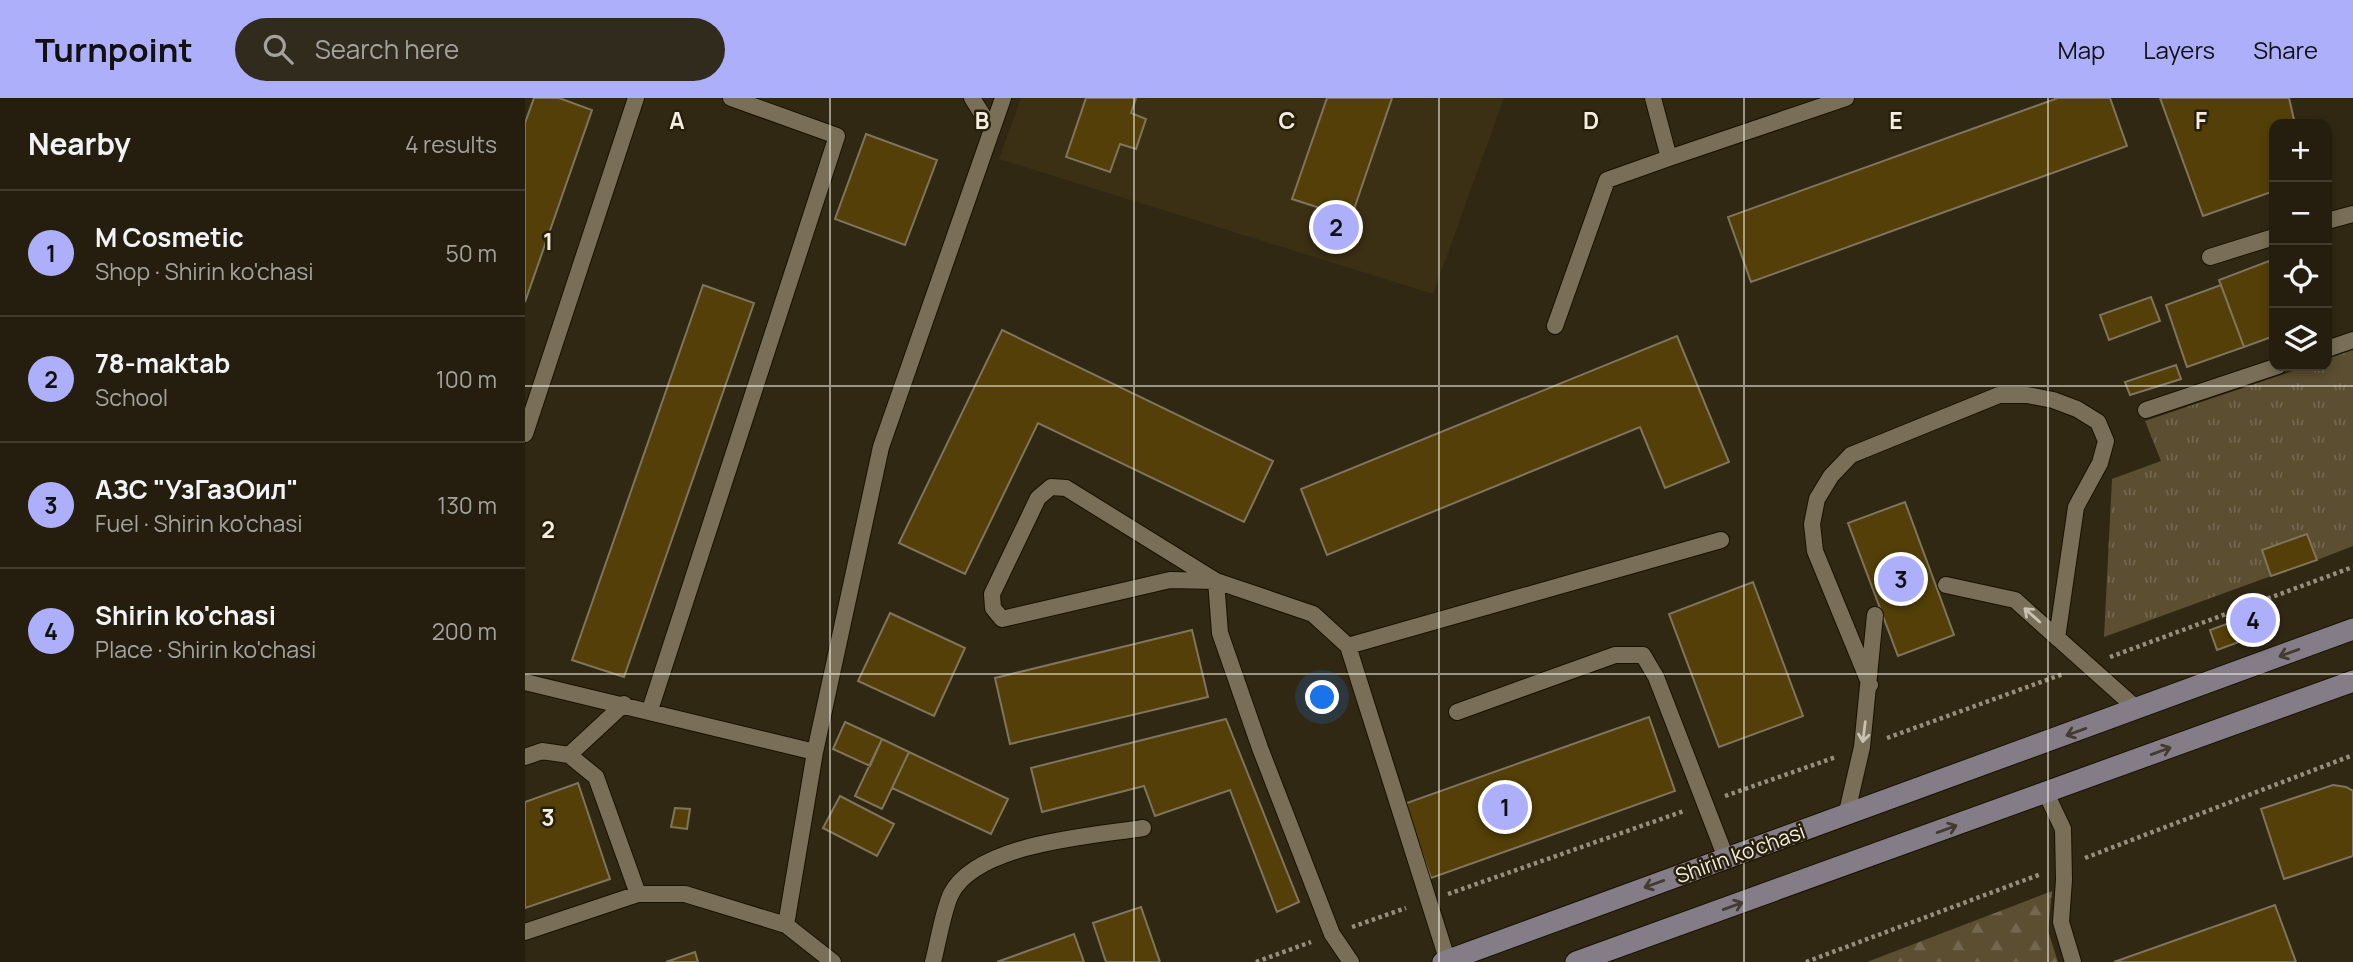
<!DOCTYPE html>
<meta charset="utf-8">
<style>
:root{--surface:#251e0f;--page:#312b1d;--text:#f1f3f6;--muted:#a3a29e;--line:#423c2f;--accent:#adaffb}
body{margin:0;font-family:Manrope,sans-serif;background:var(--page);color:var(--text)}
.controls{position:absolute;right:21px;top:21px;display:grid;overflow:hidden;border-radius:14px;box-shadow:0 4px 10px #0003}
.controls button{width:63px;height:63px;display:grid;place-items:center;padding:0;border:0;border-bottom:2px solid var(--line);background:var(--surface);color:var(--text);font:35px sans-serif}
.you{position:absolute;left:798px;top:600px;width:24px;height:24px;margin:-18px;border:5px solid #fff;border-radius:50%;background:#1a73e8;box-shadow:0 0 0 10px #1a73e833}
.badge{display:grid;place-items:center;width:46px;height:46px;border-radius:50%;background:var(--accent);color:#111;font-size:23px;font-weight:700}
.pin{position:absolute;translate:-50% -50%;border:4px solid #fff;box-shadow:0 2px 7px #0006}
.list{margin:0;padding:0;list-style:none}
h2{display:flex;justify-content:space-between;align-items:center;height:91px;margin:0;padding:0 28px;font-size:30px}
h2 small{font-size:23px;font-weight:400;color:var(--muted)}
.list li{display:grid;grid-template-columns:46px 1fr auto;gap:21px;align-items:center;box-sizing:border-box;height:126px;padding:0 28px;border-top:2px solid var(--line)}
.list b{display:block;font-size:26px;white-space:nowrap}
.list p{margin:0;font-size:23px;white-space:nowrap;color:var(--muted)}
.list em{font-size:23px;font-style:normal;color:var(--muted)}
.icon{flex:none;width:38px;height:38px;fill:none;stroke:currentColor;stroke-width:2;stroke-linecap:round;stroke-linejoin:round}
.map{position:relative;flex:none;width:1828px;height:864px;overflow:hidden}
header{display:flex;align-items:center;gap:42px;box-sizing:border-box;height:98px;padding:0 35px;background:var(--accent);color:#111}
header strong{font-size:33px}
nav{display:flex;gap:38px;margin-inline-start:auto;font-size:24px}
.search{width:490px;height:63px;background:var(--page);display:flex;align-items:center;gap:18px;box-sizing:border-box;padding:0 24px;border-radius:38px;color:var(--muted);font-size:26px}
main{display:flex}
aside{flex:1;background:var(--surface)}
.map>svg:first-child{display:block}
.built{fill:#3b2f14}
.grass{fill:url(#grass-tufts)}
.forest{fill:url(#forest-firs)}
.building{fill:#533f07;stroke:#7f755e;stroke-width:2}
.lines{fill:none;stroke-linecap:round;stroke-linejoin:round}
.lane-casing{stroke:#191101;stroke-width:18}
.secondary-casing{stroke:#191101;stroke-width:23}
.path{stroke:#968f7e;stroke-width:4.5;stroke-dasharray:3.5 3.5;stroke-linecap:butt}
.lane{stroke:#796f58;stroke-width:16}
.secondary{stroke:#847d88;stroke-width:21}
.oneway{stroke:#c8c2b1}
.oneway2{stroke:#433b30}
.grid{fill:none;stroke:#f3eee1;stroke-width:2;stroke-opacity:0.55}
.labels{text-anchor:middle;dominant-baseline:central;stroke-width:5;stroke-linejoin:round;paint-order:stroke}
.street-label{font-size:21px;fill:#f3eee1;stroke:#271f0a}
.grid-label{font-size:23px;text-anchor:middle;font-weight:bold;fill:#f3eee1;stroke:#271f0a;stroke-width:5;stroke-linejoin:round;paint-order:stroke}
</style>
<header>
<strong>Turnpoint</strong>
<div class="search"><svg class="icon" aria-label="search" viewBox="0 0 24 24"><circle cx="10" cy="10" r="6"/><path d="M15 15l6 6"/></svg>Search here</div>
<nav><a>Map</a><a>Layers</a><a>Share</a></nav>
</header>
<main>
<aside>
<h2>Nearby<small>4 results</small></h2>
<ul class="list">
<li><span class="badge">1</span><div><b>M Cosmetic</b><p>Shop · Shirin ko'chasi</p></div><em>50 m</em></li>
<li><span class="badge">2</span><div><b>78-maktab</b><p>School</p></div><em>100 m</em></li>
<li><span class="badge">3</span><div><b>АЗС &quot;УзГазОил&quot;</b><p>Fuel · Shirin ko'chasi</p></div><em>130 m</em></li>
<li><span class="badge">4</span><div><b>Shirin ko'chasi</b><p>Place · Shirin ko'chasi</p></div><em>200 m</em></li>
</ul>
</aside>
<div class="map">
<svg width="1828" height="864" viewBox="0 0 1828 864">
<defs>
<pattern id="grass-tufts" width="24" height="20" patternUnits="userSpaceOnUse" patternTransform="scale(1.75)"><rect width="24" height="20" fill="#5b4e31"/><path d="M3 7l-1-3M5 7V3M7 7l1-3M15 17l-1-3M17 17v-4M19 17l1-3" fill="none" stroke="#73684f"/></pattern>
<pattern id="forest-firs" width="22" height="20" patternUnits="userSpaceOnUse" patternTransform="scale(1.75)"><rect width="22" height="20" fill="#5b4e31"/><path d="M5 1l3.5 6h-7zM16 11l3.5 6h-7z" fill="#73684f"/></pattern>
</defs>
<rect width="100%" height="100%" fill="#312814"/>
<!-- built -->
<path class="built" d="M496,0h483l-71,196 -434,-135z"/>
<!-- grass -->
<path class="grass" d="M1828,252v196l-36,14 -10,-26 -45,16 9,26 -167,61 8,-158 49,-18 -16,-40 163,-55h19v-7z"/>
<!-- forest -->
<path class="forest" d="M1527,793l-4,40 10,31h-191z"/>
<!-- building -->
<path class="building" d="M9,0h25l33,12 -67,192v-179z
M561,0h50l-5,15 15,6 -10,30 -16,-5 -10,28 -44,-15z
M802,0h65l-41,120 -59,-19z
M1533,0h52l17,48 -376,136 -23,-65z
M1635,0h129l6,26h-21v67l-71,25z
M341,36l71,26 -32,85 -70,-26z
M1744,163l5,15v60l-30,11 -25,-67z
M178,187l51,18 -130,374 -52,-17z
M1696,187l23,62 -57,20 -21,-62z
M1626,199l9,24 -51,19 -9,-25z
M477,232l271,131 -29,61 -206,-99 -73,151 -66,-31z
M1152,238l52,126 -64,26 -25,-61 -313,128 -26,-66z
M1651,267l5,14 -51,16 -5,-13z
M1380,404l49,133 -56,21 -50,-133z
M1782,436l10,26 -46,16 -9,-26z
M1228,484l50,134 -84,31 -50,-133z
M1740,512l7,20 -55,20 -7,-20z
M365,515l75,35 -31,68 -76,-35z
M667,532l16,67 -198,47 -15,-66z
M1124,619l26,74 -244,87 -27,-74z
M701,621l73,183 -22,10 -47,-122 -75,26 -11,-30 -102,26 -11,-44z
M320,624l37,17 -12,27 -37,-17z
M357,641l27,13 -27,57 -27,-13z
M384,654l99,47 -17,35 -99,-46z
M53,685l32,96 -85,29v-106z
M1808,687l13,2 7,4v65l-69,23 -23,-70z
M315,698l54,28 -17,32 -54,-28z
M150,710l15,1 -3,20 -16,-2z
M1750,807l21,57h-182z
M616,809l19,55h-54l-13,-39z
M549,836l10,28h-87z
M170,854l3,10h-32z"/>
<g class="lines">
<defs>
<path id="lane" d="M447,0l20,32
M1128,0l16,60 177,-60
M1802,123l26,-7
M1685,159l64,-20
M1030,228l52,-146 62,-22
M1802,251l26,-9
M1621,312l132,-44
M0,336l111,-336
M1421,487l69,15 122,109
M823,548l373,-106
M0,584l290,70
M1345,587l-55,-134 -3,-27 5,-25 14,-23 20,-21 148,-60h28l26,5 24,9 21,13 8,19 -6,22 -24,44 -19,131
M125,612l187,-574 -106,-38
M932,614l158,-57h28l13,22 70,181
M44,657l55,-51
M0,659l17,-6 27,4 27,22 42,117
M1521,695l17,36 1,51 -3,42 12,40
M1321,718l16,-69 13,-132
M0,834l113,-38h47l101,31
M308,864l-47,-37 29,-173 66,-305 122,-349
M408,864c5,-19 10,-51 18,-68 26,-51 141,-58 192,-66
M826,864l-19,-28 -72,-186 -40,-115 -4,-52 -150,-93 -15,-1 -13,11 -46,96 1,14 9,11 168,-39 46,1 97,33 35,32 100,316"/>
<path id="secondary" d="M918,864l910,-333
M1051,864l777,-281"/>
</defs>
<!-- lane casing -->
<use href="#lane" class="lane-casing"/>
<!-- secondary casing -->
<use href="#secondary" class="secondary-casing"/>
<!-- path -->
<path class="path" d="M1585,559l243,-90
M1362,640l176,-64
M1200,698l111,-39
M1560,760l268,-103
M923,796l236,-83
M827,829l54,-19
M731,864l55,-20
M1281,864l235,-88"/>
<!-- lane -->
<use href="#lane" class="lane"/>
<!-- secondary -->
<use href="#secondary" class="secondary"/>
</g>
<!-- one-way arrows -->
<defs><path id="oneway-shaft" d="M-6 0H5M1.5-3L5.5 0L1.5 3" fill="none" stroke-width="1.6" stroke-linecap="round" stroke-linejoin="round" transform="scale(1.75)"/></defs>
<g class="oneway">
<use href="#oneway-shaft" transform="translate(1507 517) rotate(-138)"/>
<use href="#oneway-shaft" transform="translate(1339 634) rotate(97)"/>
</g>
<g class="oneway2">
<use href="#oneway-shaft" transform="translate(1764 555) rotate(160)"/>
<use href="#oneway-shaft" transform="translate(1551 634) rotate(160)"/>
<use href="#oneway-shaft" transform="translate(1636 653) rotate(-20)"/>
<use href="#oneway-shaft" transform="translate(1422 731) rotate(-20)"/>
<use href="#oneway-shaft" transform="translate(1129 786) rotate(160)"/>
<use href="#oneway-shaft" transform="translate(1208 808) rotate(-20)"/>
</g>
<!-- grid -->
<path class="grid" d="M305,0v864M609,0v864M914,0v864M1219,0v864M1523,0v864M0,288h1828M0,576h1828"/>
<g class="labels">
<!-- street labels -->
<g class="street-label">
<text transform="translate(1215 755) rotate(-20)">Shirin ko'chasi</text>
</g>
</g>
<g class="grid-label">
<text x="152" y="31">A</text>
<text x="457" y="31">B</text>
<text x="762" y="31">C</text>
<text x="1066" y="31">D</text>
<text x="1371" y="31">E</text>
<text x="1676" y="31">F</text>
<text x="23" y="152">1</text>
<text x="23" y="440">2</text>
<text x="23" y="728">3</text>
</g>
</svg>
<div class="controls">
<button>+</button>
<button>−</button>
<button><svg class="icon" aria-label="locate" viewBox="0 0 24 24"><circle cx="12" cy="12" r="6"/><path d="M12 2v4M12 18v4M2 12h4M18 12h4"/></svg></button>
<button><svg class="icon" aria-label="layers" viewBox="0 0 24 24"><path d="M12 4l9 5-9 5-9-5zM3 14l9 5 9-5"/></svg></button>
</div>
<div class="you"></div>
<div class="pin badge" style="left:980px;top:709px">1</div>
<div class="pin badge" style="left:811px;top:129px">2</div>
<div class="pin badge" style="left:1376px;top:481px">3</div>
<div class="pin badge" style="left:1728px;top:522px">4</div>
</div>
</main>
